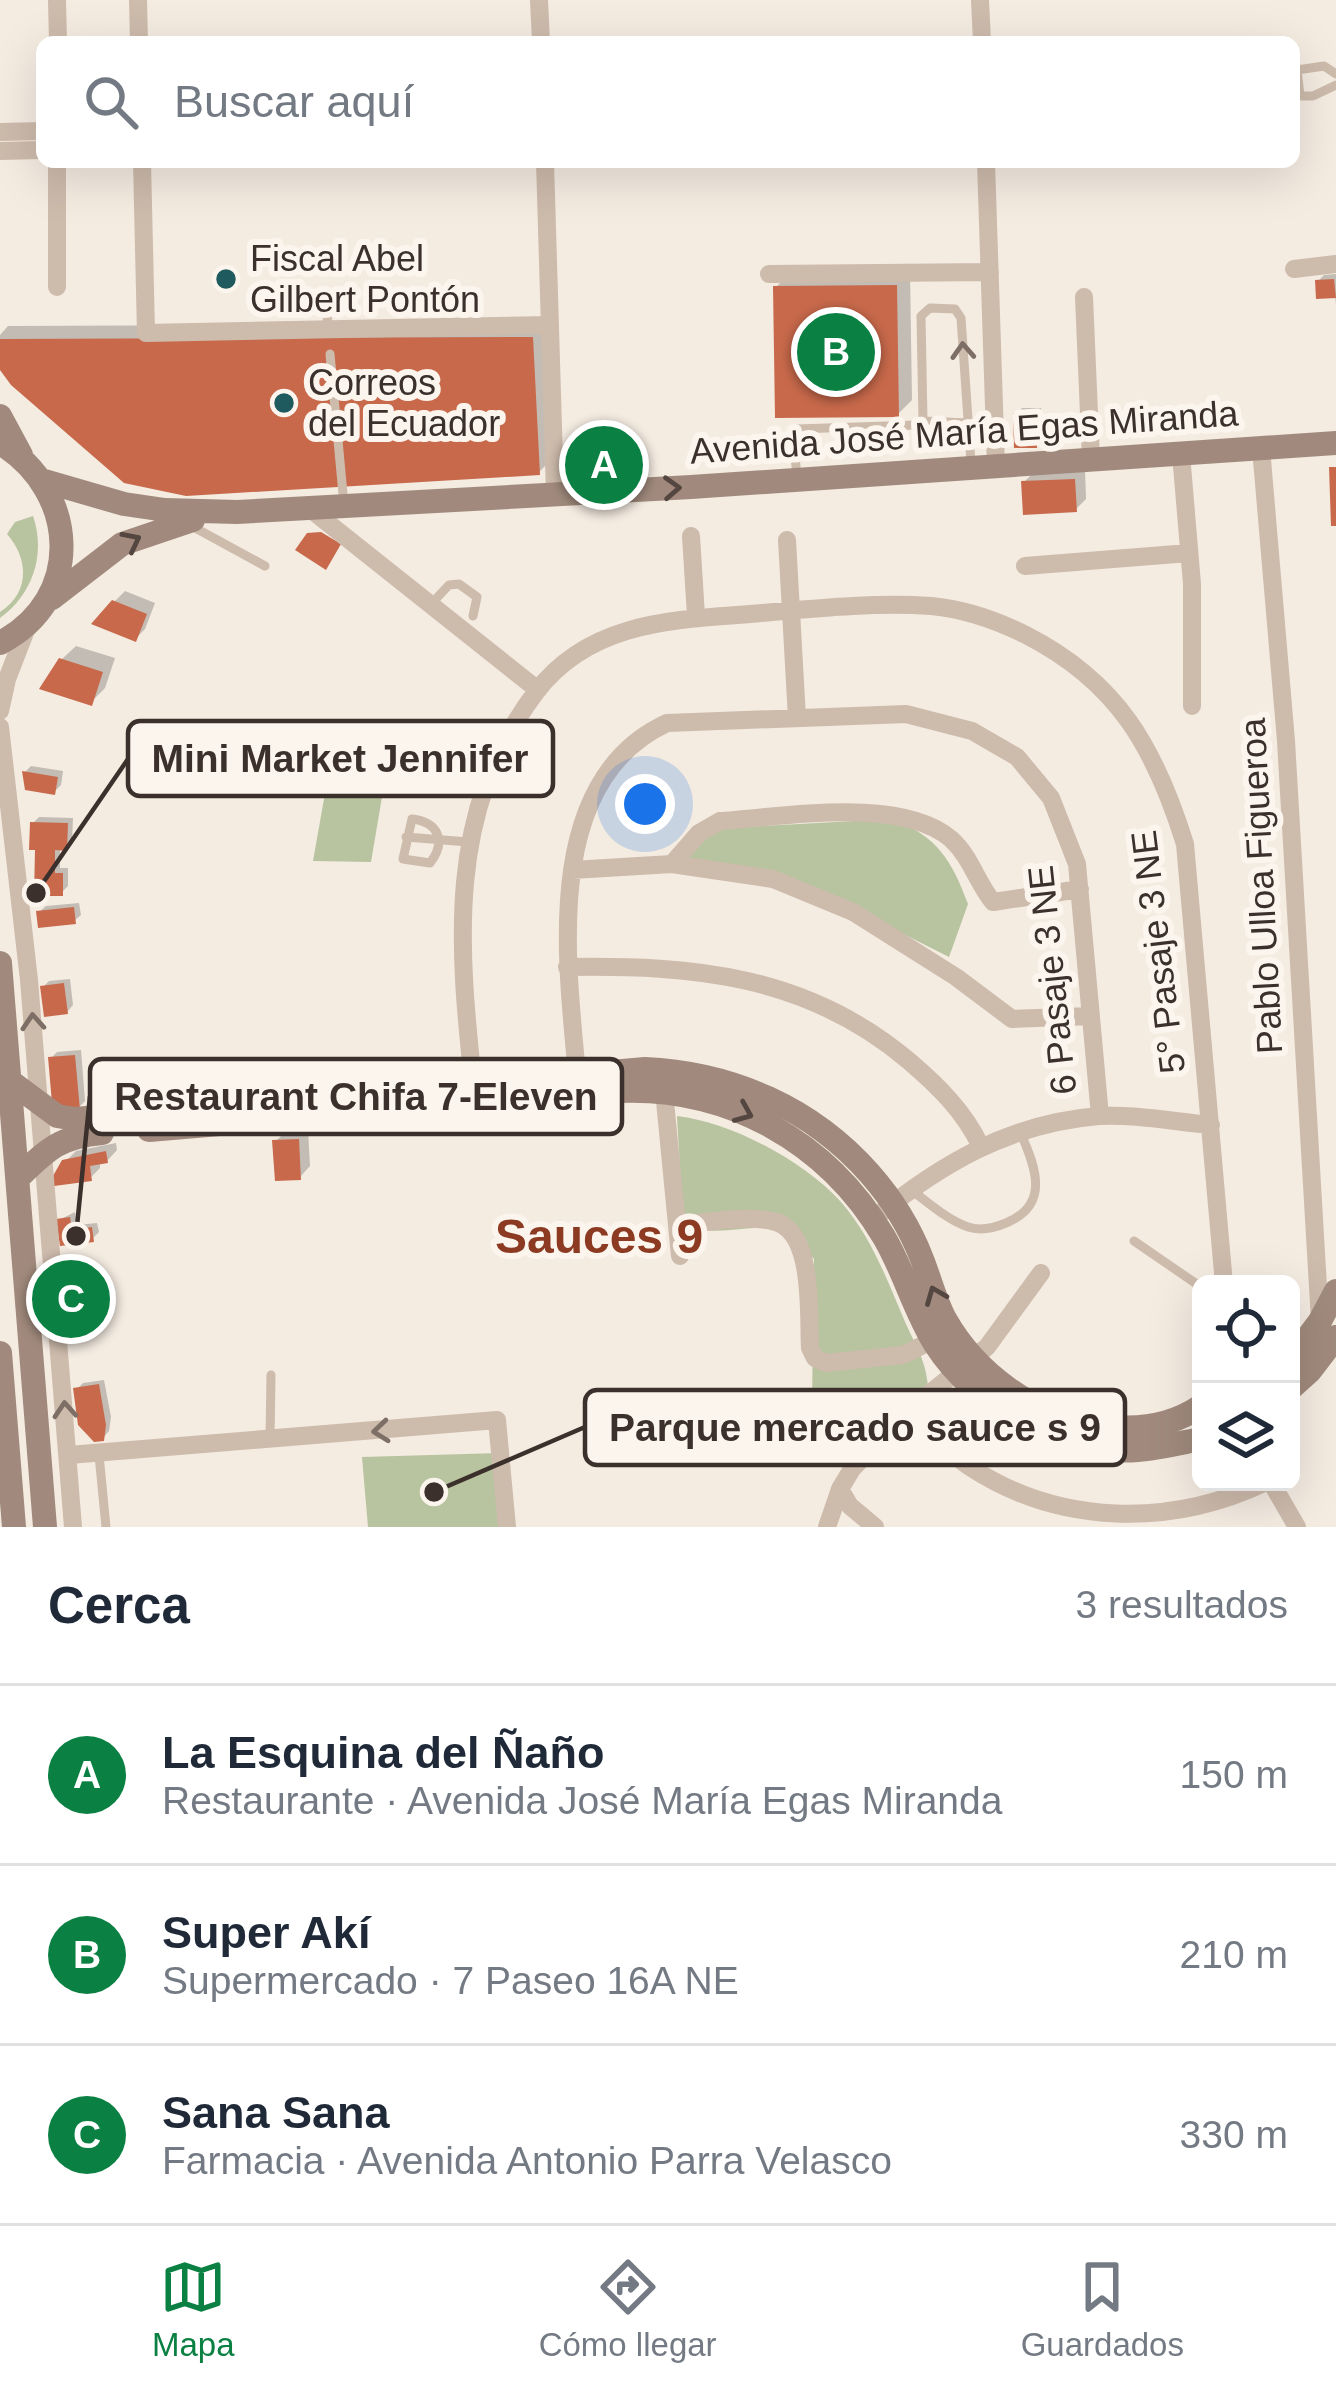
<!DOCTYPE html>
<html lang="es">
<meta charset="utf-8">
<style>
:root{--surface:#fff;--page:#f2f2f3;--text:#1f2937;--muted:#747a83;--line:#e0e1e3;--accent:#0b8043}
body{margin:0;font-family:Helvetica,sans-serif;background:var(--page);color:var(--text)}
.controls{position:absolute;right:36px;bottom:36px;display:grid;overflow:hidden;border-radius:18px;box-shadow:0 12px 48px #0002}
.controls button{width:108px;height:108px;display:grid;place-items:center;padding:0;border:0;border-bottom:3px solid var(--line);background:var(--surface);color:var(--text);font:60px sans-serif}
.you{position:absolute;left:645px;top:804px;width:42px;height:42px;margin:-30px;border:9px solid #fff;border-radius:50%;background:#1a73e8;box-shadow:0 0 0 18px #1a73e833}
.badge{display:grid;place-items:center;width:78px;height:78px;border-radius:50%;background:var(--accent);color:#fff;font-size:39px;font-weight:700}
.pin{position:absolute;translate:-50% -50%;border:6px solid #fff;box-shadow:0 3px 12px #0006}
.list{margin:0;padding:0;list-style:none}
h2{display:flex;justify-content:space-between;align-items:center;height:156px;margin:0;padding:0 48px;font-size:51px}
h2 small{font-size:39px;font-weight:400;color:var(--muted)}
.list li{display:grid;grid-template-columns:78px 1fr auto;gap:36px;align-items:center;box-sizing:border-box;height:180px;padding:0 48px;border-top:3px solid var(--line)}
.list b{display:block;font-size:45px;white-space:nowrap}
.list p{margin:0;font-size:39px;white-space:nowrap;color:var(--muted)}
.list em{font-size:39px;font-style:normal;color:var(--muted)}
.icon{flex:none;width:66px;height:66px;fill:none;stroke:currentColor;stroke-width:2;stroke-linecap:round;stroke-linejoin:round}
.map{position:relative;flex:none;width:1336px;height:1527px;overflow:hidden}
.search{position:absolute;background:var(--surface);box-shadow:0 12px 48px #0002;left:36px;right:36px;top:36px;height:132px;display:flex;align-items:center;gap:30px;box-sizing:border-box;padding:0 42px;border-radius:18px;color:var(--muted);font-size:45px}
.sheet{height:696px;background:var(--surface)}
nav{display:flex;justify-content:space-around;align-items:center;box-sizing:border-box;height:168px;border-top:3px solid var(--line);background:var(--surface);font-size:33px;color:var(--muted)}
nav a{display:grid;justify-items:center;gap:6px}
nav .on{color:var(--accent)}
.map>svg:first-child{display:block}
.green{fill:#b8c4a0}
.shadow{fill:#0003}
.building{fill:#c8694b}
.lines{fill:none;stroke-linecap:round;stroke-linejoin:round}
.lane{stroke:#cdbbac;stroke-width:9}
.street{stroke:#cdbbac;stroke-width:18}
.secondary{stroke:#a18a7d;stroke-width:24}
.oneway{stroke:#7d6f65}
.oneway2{stroke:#544640}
.poi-dot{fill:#1f5a5e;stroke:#fbf5ee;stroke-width:4.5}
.labels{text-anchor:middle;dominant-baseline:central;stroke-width:12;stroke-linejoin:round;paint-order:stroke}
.poi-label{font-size:36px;fill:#3b302b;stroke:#fbf5ee;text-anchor:start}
.street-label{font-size:36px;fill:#3b302b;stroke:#fbf5ee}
.district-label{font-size:48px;font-weight:bold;fill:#8c3b22;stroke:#fbf5ee}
.leader{fill:none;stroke:#3b302b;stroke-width:4.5}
.callout-dot{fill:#3b302b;stroke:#fbf5ee;stroke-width:4.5}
.callout{fill:#fbf5ee;stroke:#3b302b;stroke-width:4.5}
.callout-label{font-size:39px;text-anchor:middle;font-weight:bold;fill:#3b302b}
</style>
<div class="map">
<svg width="1336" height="1527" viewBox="0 0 1336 1527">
<rect width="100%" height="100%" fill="#f4ebe1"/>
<!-- green -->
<path class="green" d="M33,516c13,38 0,78 -33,102v-6c30,-19 29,-53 7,-78l8,-12z
M327,782l55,15 -11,65 -58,-1z
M891,819c46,16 61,42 77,85l-19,53 -105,-53 -162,-40 18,-27 27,-9z
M677,1116c54,6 127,45 164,86 29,33 45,75 62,115 11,27 22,39 25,69l-70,57 -16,-41 -30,2 2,-145c-8,-8 -17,-21 -28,-26 -31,-15 -67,9 -103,-10z
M500,1453l5,74h-137l-6,-70z"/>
<!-- shadow -->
<path class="shadow" d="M910,272l2,128 -14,14 -122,-127 14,-14z
M1336,274v31l-1,-10 -17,-14 6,-6z
M546,324l7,134 -14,14 -539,-107v-30l8,-9z
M1022,408h19l1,30 -6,7 -20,-30z
M630,438l2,29 -11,11 -54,-27 6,-6z
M1085,470l1,29 -10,10 -52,-27 10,-10z
M125,591l30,12 -10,26 -10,10 -21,-37z
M76,646l39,12 -10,30 -14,14 -30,-42z
M31,766l32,5 -2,14 -7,7 -29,-20z
M39,817l34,1 -1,23 -12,7v20h8v18l-7,7 -23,-46 -5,-24z
M79,903l2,12 -7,6 -35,-9 7,-6z
M70,979l3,26 -6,7 -24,-25 6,-6z
M81,1050l4,51 -6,6 -28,-49 6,-6z
M308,1130l2,36 -10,11 -25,-35 11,-11z
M116,1143l1,7 -10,11 -7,1v6l-10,10 -25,-16 11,-11z
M75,1212l2,13 20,-2 2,9 -7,7 -30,4 -3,-23z
M89,1277l1,23 -6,6 -15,-22 6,-6z
M104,1380l7,37 -2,14 -6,7 -26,-49 6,-6z"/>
<!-- building -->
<path class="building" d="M1334,279l2,19 -20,1 -1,-19z
M897,285l2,132 -124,1 -2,-132z
M533,337l7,138 -354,21 -62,-13 -113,-98 -11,-15v-31z
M1013,413h23l1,35h-23z
M621,447l2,34 -57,2 -2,-33z
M1329,467h7v59h-5z
M1075,479l2,33 -54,3 -2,-34z
M321,532l20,12 -15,26 -31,-20 12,-17z
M112,600l35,14 -11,28 -45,-18z
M59,658l44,14 -11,34 -53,-17z
M22,771l36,6 -3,18 -30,-5z
M30,822l38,1 -1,28 -12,-1v23h8v23h-29l1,-46h-6z
M74,907l2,17 -38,4 -2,-17z
M64,983l4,31 -24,3 -4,-31z
M75,1055l5,55 -28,-7 -4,-46z
M299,1139l2,41 -26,1 -3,-41z
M106,1151l2,12 -18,3 2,15 -38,5 -1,-10 9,-16z
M70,1217l2,13 20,-3 2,15 -34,4 -4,-27z
M84,1282l1,27 -18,1 -1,-27z
M99,1384l7,41 -2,16 -10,1 -16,-17 -5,-37z"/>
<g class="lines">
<!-- lane -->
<path class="lane" d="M1336,74l-12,-8 -27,4 3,26h13l23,-11
M326,311l3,18
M330,354l14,151
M923,421l44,2
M797,477l-4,-43 4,-5 120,-4 6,-4 -2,-105 9,-8 25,1 6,9 10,145
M188,524l77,42
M431,604l18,-19 10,-1 18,13 -4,19
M412,819c26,3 35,22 18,44l-27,-4z
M406,837l62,5
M911,1190c17,12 36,30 57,37 12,4 26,1 38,-4 44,-18 30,-55 15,-89
M1134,1241l67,46
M270,1439l1,-64
M99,1455l7,72"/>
<!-- street -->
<path class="street" d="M57,0l1,42
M138,0l1,42
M539,0l2,42
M980,0l2,42
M0,132l42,-1
M0,151l42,-1
M142,162l4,171 404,-8
M545,162l10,332
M986,162l10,305
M1294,269l42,-5
M769,274l221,-2
M57,287v-125
M1084,297l7,163
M1261,448l25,293 34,580
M1181,454l11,130v122
M309,508l229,182
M691,536l5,80
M787,540l10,178
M1025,566l164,-13
M0,711l7,-32 21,-54
M0,727l29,253 44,547
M672,864l27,-31 21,-12c64,-4 181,-25 231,18 20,18 26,44 42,63l87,-13
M572,870l100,-6 101,15 80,33 103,65 56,42 79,-3
M567,967c127,-2 240,8 342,94 28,24 55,50 71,84
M577,1074c-10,-111 -36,-293 90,-351l239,-9 66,17 45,26 34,41 26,66 23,252
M664,1091l16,165
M474,1092c-15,-143 -30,-278 62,-400 53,-70 135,-72 214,-78 59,-5 121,-12 181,-8 33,3 65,14 95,29 92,47 129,113 159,209l39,440
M872,1220c67,-55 137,-97 227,-104 36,-2 76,6 112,9
M677,1225c30,-2 66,-10 95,-4 43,7 36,93 38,127l5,10 11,5 77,-8 30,-15
M907,1412c22,18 39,39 63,55 90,59 201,60 296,15
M69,1455l428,-35 10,107
M1271,1482l26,45
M840,1489l10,17 25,21
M827,1527l13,-38 12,-20 55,-57 80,-65 54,-74"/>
<!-- secondary -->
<path class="secondary" d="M0,416l21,39
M0,443c79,48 85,156 0,200
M41,480l83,24 41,6 72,2 454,-25 645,-44
M52,598l70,-54 71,-24
M0,963l45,564
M10,1081l47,35 18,3 570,-50c87,4 167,39 225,105 22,25 40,54 52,85 8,20 13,41 23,60 31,55 89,97 152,106 36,6 73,2 104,-19
M149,1130l468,-39c111,-5 210,50 267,146 20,34 30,73 51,107 40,63 128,112 203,106 21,-2 42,-7 63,-11
M18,1178c30,-29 41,-41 84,-45
M0,1353l14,174
M1291,1360l29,-39 16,-30
M1291,1388l19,-17 26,-34"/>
</g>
<!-- one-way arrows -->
<defs><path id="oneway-chevron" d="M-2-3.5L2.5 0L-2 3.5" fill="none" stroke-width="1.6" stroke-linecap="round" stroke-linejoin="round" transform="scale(3)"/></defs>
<g class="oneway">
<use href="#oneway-chevron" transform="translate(963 351) rotate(-93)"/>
<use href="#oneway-chevron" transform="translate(33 1022) rotate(-94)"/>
<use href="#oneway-chevron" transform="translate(65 1410) rotate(-94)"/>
<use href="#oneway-chevron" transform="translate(381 1431) rotate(174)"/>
</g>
<g class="oneway2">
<use href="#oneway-chevron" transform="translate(672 488) rotate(-3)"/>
<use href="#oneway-chevron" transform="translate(132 541) rotate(-27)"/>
<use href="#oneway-chevron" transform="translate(744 1113) rotate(23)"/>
<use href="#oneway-chevron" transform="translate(935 1295) rotate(-112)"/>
</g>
<!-- markers -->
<g class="poi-dot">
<circle cx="226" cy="279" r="12"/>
<circle cx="284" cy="403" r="12"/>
</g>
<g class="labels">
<!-- poi labels -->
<g class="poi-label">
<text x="250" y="258">Fiscal Abel<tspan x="250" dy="41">Gilbert Pontón</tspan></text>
<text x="308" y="382">Correos<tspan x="308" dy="41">del Ecuador</tspan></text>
</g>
<!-- street labels -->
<g class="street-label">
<text transform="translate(964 432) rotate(-4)">Avenida José María Egas Miranda</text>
<text transform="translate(1261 886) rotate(-93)">Pablo Ulloa Figueroa</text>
<text transform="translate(1158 952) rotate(-97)">5° Pasaje 3 NE</text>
<text transform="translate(1052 980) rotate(-96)">6 Pasaje 3 NE</text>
</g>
<!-- district labels -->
<g class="district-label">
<text x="599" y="1236">Sauces 9</text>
</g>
</g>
<!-- callouts -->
<path class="leader" d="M36 893L128 759M76 1236L90 1096M434 1492L585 1427"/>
<g class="callout-dot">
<circle cx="36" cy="893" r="12"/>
<circle cx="76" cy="1236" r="12"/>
<circle cx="434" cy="1492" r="12"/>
</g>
<g class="callout">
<rect x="128" y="721" width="425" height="75" rx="12"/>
<rect x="90" y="1059" width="532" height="75" rx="12"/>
<rect x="585" y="1390" width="540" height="75" rx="12"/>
</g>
<g class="callout-label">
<text x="340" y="772">Mini Market Jennifer</text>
<text x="356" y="1110">Restaurant Chifa 7-Eleven</text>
<text x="855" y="1441">Parque mercado sauce s 9</text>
</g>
</svg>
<div class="controls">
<button><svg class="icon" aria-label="locate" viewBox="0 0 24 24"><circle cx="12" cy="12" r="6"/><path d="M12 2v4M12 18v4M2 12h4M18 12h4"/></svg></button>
<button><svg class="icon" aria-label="layers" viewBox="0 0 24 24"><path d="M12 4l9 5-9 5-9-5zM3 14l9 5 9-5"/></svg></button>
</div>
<div class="you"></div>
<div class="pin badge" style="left:604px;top:465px">A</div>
<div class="pin badge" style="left:836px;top:352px">B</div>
<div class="pin badge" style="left:71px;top:1299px">C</div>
<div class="search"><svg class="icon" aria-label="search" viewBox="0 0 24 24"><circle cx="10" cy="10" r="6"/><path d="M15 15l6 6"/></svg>Buscar aquí</div>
</div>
<section class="sheet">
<h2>Cerca<small>3 resultados</small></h2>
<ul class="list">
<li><span class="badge">A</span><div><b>La Esquina del Ñaño</b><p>Restaurante · Avenida José María Egas Miranda</p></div><em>150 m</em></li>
<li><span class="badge">B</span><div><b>Super Akí</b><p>Supermercado · 7 Paseo 16A NE</p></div><em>210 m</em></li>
<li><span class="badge">C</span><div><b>Sana Sana</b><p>Farmacia · Avenida Antonio Parra Velasco</p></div><em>330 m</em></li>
</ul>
</section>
<nav>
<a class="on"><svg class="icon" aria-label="map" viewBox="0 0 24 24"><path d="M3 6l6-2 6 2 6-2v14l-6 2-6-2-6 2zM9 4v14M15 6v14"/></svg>Mapa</a>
<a><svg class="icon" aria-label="directions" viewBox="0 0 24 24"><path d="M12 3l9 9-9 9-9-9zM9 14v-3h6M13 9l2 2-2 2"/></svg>Cómo llegar</a>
<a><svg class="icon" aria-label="saved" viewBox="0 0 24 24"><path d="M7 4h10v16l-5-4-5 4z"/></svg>Guardados</a>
</nav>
